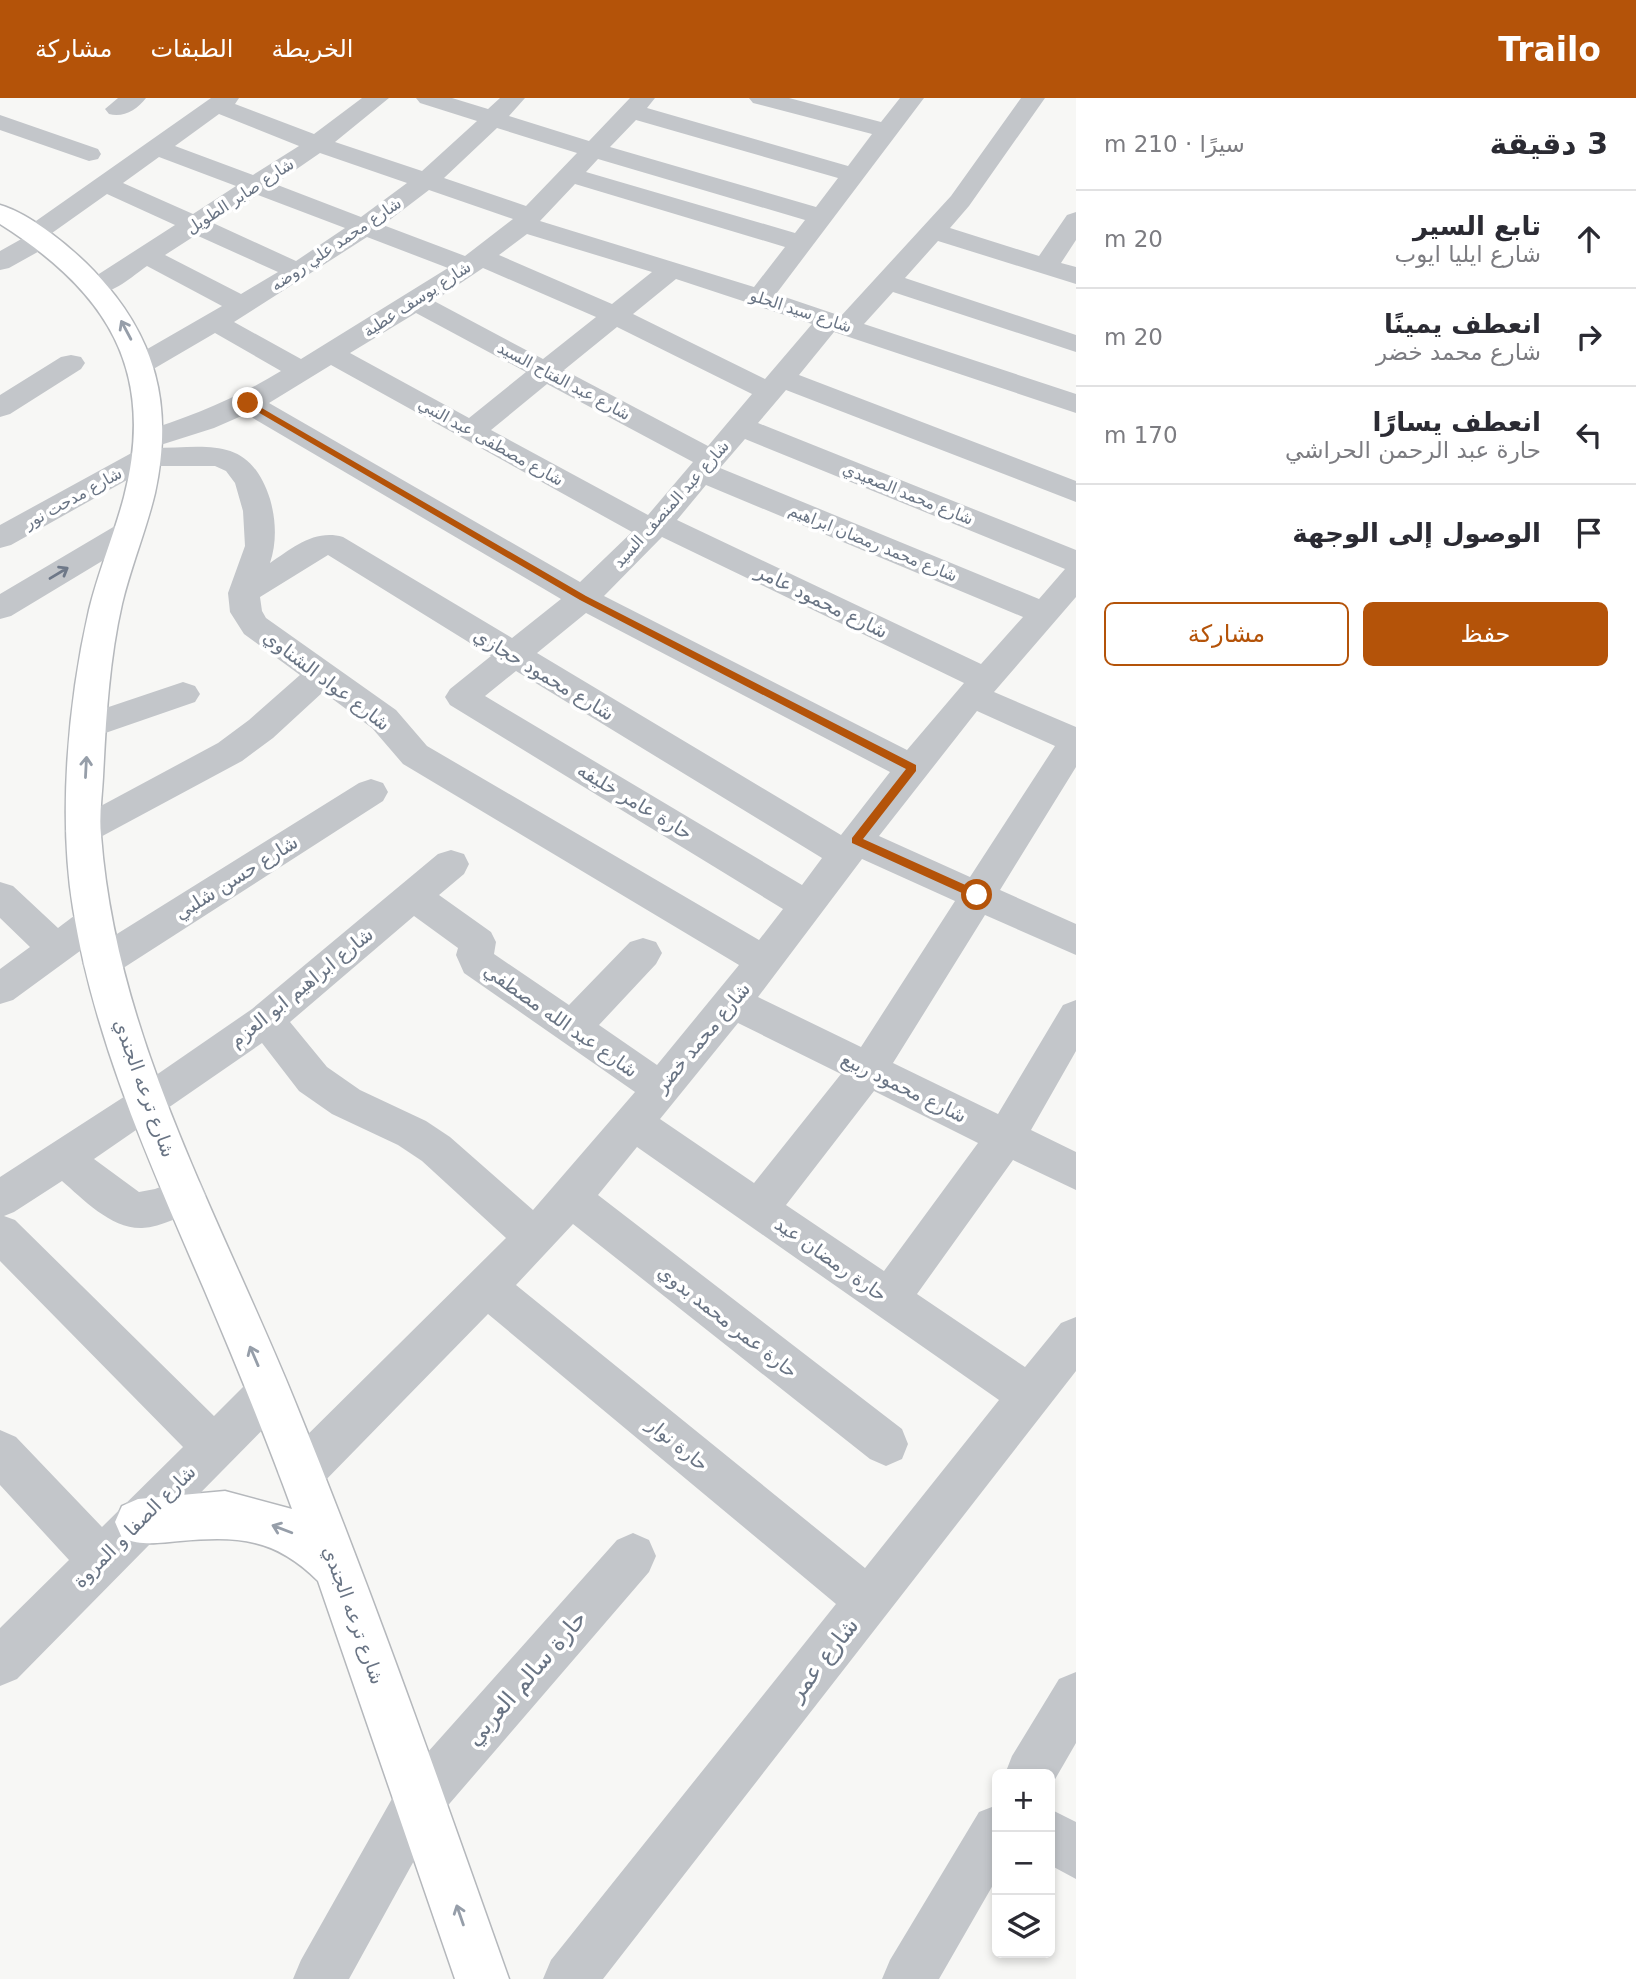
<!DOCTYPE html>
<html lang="ar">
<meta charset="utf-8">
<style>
:root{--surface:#fff;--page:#f2f2f3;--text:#2b2b33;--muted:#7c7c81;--line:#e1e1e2;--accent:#b45309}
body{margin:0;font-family:"DejaVu Sans","Noto Sans Arabic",sans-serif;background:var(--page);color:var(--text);direction:rtl}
.controls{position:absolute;right:21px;bottom:21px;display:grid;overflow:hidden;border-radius:10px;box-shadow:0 4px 10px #0003}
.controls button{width:63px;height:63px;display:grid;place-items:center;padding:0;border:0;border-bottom:2px solid var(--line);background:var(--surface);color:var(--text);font:35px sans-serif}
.stop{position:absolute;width:21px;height:21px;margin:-16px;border:5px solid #b45309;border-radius:50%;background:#fff}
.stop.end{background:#b45309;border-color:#fff;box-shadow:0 2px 7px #0008}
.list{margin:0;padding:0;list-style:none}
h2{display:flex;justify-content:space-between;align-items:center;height:91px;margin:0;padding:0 28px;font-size:30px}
h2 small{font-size:23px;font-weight:400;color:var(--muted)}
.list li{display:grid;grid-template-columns:46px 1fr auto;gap:21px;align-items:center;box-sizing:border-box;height:98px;padding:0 28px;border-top:2px solid var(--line)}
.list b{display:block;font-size:26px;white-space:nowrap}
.list p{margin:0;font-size:23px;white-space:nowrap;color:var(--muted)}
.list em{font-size:23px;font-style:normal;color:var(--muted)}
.actions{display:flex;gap:14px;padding:21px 28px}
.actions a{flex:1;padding:16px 0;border:2px solid var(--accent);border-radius:10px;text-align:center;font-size:24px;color:var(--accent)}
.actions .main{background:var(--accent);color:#fff}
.icon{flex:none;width:38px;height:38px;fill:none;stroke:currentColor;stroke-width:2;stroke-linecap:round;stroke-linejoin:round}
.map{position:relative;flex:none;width:1076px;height:1881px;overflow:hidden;direction:ltr}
header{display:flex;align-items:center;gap:42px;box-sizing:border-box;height:98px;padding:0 35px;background:var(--accent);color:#fff}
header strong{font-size:33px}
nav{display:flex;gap:38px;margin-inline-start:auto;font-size:24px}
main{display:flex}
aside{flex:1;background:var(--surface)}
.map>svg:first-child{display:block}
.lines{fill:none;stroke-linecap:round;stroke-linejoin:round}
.major-casing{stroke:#b5b8bc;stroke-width:3}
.minor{fill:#c3c6ca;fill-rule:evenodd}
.major{fill:#fff;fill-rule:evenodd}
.oneway{stroke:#969ea9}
.oneway2{stroke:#6e7888}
.route{fill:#b45309}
.labels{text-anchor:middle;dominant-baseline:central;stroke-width:7;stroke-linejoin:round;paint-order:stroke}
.far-street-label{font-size:16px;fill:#697484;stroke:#fff}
.street-label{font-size:19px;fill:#697484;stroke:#fff}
.near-street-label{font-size:23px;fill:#697484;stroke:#fff}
</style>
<header>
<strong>Trailo</strong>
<nav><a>الخريطة</a><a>الطبقات</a><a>مشاركة</a></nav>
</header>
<main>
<aside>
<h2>3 دقيقة<small>سيرًا · 210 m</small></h2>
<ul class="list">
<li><svg class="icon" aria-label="ahead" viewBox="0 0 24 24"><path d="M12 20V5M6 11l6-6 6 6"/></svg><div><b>تابع السير</b><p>شارع ايليا ايوب</p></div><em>20 m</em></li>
<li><svg class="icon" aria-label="right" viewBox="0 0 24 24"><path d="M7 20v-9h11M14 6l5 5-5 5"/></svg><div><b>انعطف يمينًا</b><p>شارع محمد خضر</p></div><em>20 m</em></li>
<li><svg class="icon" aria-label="left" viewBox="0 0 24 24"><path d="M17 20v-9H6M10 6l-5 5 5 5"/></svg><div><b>انعطف يسارًا</b><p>حارة عبد الرحمن الحراشي</p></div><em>170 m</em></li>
<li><svg class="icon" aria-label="arrive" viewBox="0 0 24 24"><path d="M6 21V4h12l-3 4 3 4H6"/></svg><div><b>الوصول إلى الوجهة</b></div></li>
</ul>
<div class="actions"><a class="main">حفظ</a><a>مشاركة</a></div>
</aside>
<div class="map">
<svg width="1076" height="1881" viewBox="0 0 1076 1881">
<rect width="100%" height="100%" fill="#f7f7f5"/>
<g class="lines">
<defs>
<path id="major" d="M0,107c31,9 72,43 94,66 62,65 80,134 61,222 -9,38 -24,73 -33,111 -13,57 -16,115 -19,173 -1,19 -4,39 -2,58 15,202 118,380 193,564 78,191 146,385 215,580h-54l-137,-398c-43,-43 -80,-45 -138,-40 -22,2 -38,5 -58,-3l-7,-16 7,-16 16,-7 87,-8 67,18c-27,-74 -57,-147 -88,-220 -53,-123 -110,-248 -131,-381 -15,-92 -5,-206 16,-298 9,-38 25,-75 35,-113 33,-128 -18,-206 -124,-273z"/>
</defs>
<!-- major casing -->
<use href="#major" class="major-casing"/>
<!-- minor -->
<path class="minor" d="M118,0h28c-9,12 -23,20 -37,16l-4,-5z
M211,0h28l-4,6 79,30 48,-36h27l-54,44 87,29 55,-50 -57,-18 -4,-5h36l36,11 12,-11h25l-16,18 80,25 41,-43h25l-8,10 201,58 24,-32 -119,-31 -4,-5h40l92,24 19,-24h24l-148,196 65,22 110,-120 70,-98h24l-76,108 -19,22 89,28 28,-41 9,-3v28l-15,23 15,4v17l-138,-43 -33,37 171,57v17l-183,-60 -29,32 212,70v19l-242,-81 -35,43 277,106v21l-290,-112 -28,33 318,127v47l-82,95 82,35v40l-76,123 76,34v31l-91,-40 -92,148 105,51 65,-109 13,-5v51l-45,79 45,22v38l-63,-30 -96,134 108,73 36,-44 15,-6v54l-473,608h-60l8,-19 285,-356 -348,-290 -171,175 -16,6 -16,-6 -7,-16 7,-16 221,-219 -84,-77 -24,-16 -66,-31 -33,-23 -37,-48 -168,116 45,33 16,-3 31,-12 14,5 6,13 -6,13c-17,7 -38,19 -58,20 -31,1 -59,-29 -80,-47l-48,31 -10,4 11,4 199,196 39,-39 16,-6 16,6 6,15 -6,15 -268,272 -17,7v-58l69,-68 -69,-75v-55l16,7 86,90 81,-80 -183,-186v-84l133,-86 119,-82 186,-155 13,-4 13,4 5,10 -5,10 -25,21 52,37 5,10 -2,12 75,51 61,-63 13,-4 13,4 6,11 -6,11 -57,61 58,40 82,-100 -336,-201 -31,-36 -49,-36 -50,46 -31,23 -147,79 -12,4 -12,-4 -6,-9 6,-9 147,-79 31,-23 51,-45 -56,-41 -14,-22 -2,-19 17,-47 -2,-35 -8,-28 -9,-12 -11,-5h-63l-141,79 -11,3v-23l137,-75 10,-2 -8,-3 -5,-6 5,-6c54,-17 94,-33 142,-62l-66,-38 -65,38 -10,2 -10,-2 -4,-6 4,-6 92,-53 -75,-40c-17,12 -38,32 -59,27l-4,-6 4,-6 87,-56 -68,-31 -55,39 4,5 -4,6 -43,24 -9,2v-19l25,-14 -3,-4 4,-5zM219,16l80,32 -46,29 -78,-29zM636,22l202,58 -22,29 -206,-60zM497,30l80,25 -51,53 -82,-28zM320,55l87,30 -46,34 -86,-33zM159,59l77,29 -43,28 -70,-31zM598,61l207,61 -10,13 -209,-61zM575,86l210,63 -31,40 -214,-66zM429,92l84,29 -48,37 -82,-31zM258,97l87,33 -49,33 -83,-38zM527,136l125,38 -40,32 -113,-49zM196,137l82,37 -37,22 -76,-39zM367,139l81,31 -147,91 -67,-37zM483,170l113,49 -53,42 -109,-58zM676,181l136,45 -47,55 -132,-65zM416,215l110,59 -57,46 -119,-65zM617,229l135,67 -44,52 -144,-76zM331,267l301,167 -52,50 -311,-179zM547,286l146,78 -45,53 -157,-85zM246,316l315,185 -49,39 -169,-101c-29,-8 -50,11 -73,26 7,-21 6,-43 0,-64 -21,-65 -63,-51 -119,-51l63,-20zM745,341l320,130 -26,30 -319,-131zM706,387l317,132 -42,47 -304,-144zM662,439l302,146 -57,67 -303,-154zM328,457l163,101 -41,33 -5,8 5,8 333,204 -24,31 -332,-194 -31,-36 -130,-92 -4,-7 -2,-14zM586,515l304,159 -49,63 -304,-182zM516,573l306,187 -20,27 -317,-189zM977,613l78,35 -85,131 -91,-41zM862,761l93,42 -94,146 -103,-50zM414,818l44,32 -2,7 8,18 171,119 -102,118 -83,-73 -24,-16 -66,-31 -33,-23 -37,-45zM738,925l103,51 -87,109 -94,-64zM874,993l104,52 -94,128 -98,-66zM637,1049l362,253 -134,168 -349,-283 57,-61 297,235 16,7 16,-7 6,-15 -6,-15 -304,-234z
M0,17l98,34 3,5 -3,5 -9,2 -89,-31z
M71,257l10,2 4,6 -4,6 -71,45 -10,3v-22l61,-38z
M126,425l11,3 4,7 -4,7 -126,76 -11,3v-25l115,-68z
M183,584l12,4 5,8 -5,8 -107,37 -12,-3 -5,-9 5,-9z
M371,681l12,4 5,9 -5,9 -269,173 -13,4 -13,-4 -6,-11 6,-11 271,-169z
M0,784l13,4 45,42c16,-12 27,-23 48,-16l5,10 -5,10 -93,68 -13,4v-35l30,-22 -30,-29z
M633,1435l16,7 7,16 -7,16 -211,245 -89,162h-56l8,-19 101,-179 215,-241z
M1076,1574v71l-26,45v-14h-45l7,-18 47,-77z
M997,1707v73l-58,101h-57l8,-19 89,-148z
M1050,1711l26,13v57l-26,-14z"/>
<!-- major -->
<use href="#major" class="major"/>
</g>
<!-- one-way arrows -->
<defs><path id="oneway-shaft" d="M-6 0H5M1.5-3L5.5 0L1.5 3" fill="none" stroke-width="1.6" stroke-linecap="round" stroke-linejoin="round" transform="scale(1.75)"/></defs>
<g class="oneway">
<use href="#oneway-shaft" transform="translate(126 232) rotate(-118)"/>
<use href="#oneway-shaft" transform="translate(86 669) rotate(-87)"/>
<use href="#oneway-shaft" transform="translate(254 1258) rotate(-113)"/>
<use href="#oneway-shaft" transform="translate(282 1431) rotate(-159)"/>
<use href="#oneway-shaft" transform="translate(460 1817) rotate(-109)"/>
</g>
<use class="oneway2" href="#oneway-shaft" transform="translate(59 475) rotate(-31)"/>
<!-- route -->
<path class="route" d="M248,302l338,196 330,169v6l-53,68 118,53v6h-8l-121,-55v-5l54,-69 -326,-169 -334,-195z"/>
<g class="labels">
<!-- far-street labels -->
<g class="far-street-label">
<text transform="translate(240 98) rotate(-33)">شارع صابر الطويل</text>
<text transform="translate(336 146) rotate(-34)">شارع محمد علي روضه</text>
<text transform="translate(417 201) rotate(-33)">شارع يوسف عطية</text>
<text transform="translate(801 213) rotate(18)">شارع سيد الحلو</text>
<text transform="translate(564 283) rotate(28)">شارع عبد الفتاح السيد</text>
<text transform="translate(491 344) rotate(29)">شارع مصطفى عبد النبي</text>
<text transform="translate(908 396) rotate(22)">شارع محمد الصعيدي</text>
<text transform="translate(73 400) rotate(-29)">شارع مدحت نور</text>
<text transform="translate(671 406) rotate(-48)">شارع عبد المنصف السيد</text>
<text transform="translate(873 445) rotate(22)">شارع محمد رمضان ابراهيم</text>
</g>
<!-- street labels -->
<g class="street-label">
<text transform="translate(822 503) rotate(26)">شارع محمود عامر</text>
<text transform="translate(544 576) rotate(31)">شارع محمود حجازي</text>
<text transform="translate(327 582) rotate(37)">شارع عواد الشناوي</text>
<text transform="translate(635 703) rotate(31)">حارة عامر خليفه</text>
<text transform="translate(236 779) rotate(-32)">شارع حسن شلبي</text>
<text transform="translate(301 889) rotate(-39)">شارع ابراهيم ابو العزم</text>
<text transform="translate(561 922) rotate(35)">شارع عبد الله مصطفي</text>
<text transform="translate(702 939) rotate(-50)">شارع محمد خضر</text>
<text transform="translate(904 989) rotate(26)">شارع محمود ربيع</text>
<text transform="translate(145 990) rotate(70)">شارع ترعه الجندي</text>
<text transform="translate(831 1161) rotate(35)">حارة رمضان عيد</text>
<text transform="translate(728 1223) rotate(38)">حارة عمر محمد بدوي</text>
<text transform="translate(678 1346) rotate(39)">حارة نوار</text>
<text transform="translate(134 1428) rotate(-45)">شارع الصفا و المروة</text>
<text transform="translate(354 1517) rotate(70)">شارع ترعه الجندي</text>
</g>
<!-- near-street labels -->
<g class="near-street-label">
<text transform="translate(823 1561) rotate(-52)">شارع عمر</text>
<text transform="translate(526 1580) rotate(-49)">حارة سالم العربي</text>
</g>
</g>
</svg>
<div class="controls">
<button>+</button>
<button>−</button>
<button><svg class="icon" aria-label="layers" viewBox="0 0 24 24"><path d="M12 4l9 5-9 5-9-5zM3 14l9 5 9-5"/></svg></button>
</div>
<div class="stop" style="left:977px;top:797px"></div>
<div class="stop end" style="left:248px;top:305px"></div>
</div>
</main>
